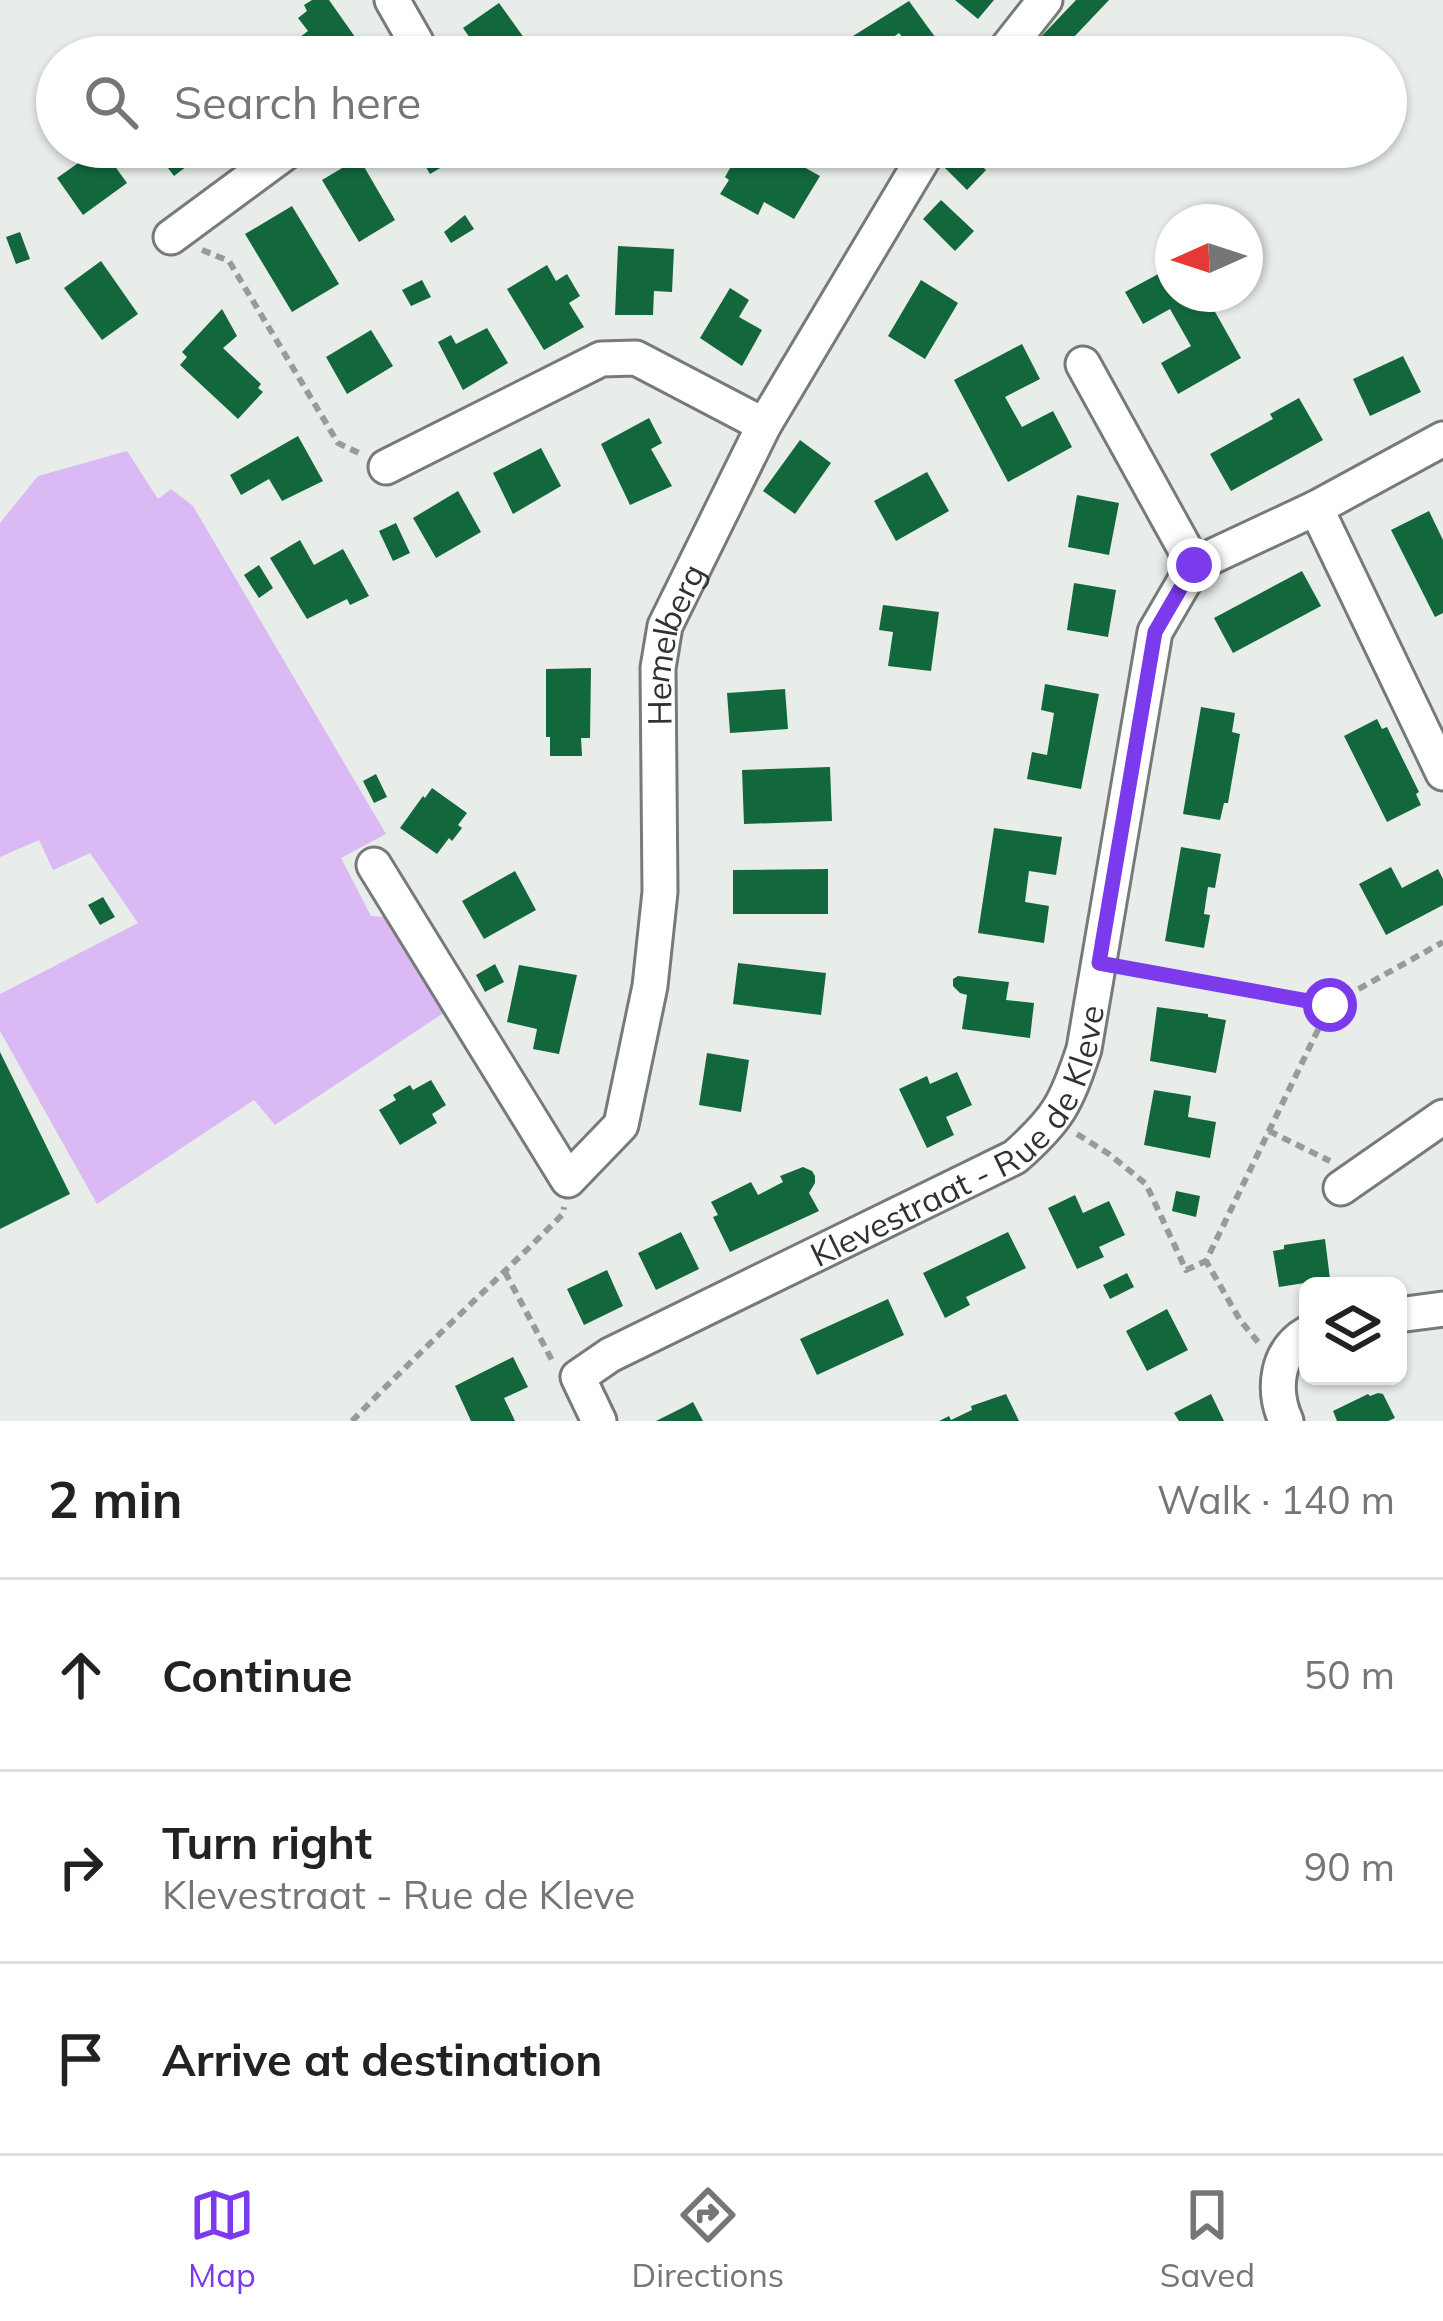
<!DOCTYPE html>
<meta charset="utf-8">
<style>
:root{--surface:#fff;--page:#f6f6f6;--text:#222;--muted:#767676;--line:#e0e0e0;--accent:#7c3aed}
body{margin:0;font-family:Mulish,sans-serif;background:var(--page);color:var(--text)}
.controls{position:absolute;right:36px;bottom:36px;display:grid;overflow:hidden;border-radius:18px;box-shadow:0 3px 9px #0004}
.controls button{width:108px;height:108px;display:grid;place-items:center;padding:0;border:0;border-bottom:3px solid var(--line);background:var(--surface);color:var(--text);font:60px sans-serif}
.compass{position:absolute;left:1155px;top:204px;width:108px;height:108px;border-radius:50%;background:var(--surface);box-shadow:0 3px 9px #0004;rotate:267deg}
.stop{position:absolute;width:36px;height:36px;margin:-27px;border:9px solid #7c3aed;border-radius:50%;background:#fff}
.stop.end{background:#7c3aed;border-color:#fff;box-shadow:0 3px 12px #0008}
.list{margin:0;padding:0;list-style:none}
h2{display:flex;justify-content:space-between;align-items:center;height:156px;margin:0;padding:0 48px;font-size:51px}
h2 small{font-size:39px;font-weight:400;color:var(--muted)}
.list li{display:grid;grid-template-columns:78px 1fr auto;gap:36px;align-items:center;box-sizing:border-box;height:192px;padding:0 48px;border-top:3px solid var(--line)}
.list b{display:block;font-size:45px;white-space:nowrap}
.list p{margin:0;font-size:39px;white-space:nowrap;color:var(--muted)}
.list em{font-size:39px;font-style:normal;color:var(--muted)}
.icon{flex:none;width:66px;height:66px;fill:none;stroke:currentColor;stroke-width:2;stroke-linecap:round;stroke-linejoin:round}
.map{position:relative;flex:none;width:1443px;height:1421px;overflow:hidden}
.search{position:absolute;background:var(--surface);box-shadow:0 3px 9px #0004;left:36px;right:36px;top:36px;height:132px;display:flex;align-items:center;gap:30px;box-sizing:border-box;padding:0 42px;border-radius:66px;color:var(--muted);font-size:45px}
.sheet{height:732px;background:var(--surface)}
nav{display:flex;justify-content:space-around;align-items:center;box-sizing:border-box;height:168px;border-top:3px solid var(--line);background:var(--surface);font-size:33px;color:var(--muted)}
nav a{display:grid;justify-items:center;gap:6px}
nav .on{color:var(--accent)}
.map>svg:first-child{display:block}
.green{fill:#dab9f4}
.building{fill:#12673d}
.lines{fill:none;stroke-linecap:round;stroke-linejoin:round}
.minor-casing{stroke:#777b78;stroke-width:39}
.path{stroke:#989c99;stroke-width:6;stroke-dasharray:9 6;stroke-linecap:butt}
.minor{stroke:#fff;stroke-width:33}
.route{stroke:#7c3aed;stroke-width:15}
.labels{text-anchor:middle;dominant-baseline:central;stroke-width:12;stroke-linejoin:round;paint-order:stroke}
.street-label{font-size:33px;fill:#303231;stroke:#f5faf7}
</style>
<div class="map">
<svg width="1443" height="1421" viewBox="0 0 1443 1421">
<rect width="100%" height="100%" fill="#e8ede9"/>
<!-- green -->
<path class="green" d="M127,451l31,48 13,-10 22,17 193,328 -45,24 30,58 28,2 49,92 -173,115 -21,-25 -157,104 -97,-173v-37l138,-71 -48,-70 -37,17 -14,-30 -39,17v-334l38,-47z"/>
<!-- building -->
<path class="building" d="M312,0h17l31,44 -20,13h-27l-13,-20 8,-6 -10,-13 9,-7 -3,-6z
M955,0h39l-16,19z
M1076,0h33l-36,38 7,6 -12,13h-16l-16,-15z
M909,1l18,25 23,31h-32l-19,-24 -32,23 -14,-20z
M499,3l28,39 -22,15h-22l-20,-29z
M101,147l26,36 -44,32 -26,-37z
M152,147h60l-38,29z
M414,147h62l-46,27z
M742,147h38l-3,5 43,24 -26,43 -30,-17 -6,13 -38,-21 9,-14 -4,-3z
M963,148l23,22 -19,20 -23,-23z
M359,158l36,62 -36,22 -37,-62z
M941,200l33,31 -19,20 -32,-32z
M292,206l47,78 -47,28 -47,-78z
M465,215l9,14 -23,14 -7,-11z
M20,232l10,27 -14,5 -10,-27z
M618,246l56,3 -2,43 -18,-1 -1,24h-38z
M101,261l37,53 -36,26 -38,-52z
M547,265l9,16 11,-7 13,22 -11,7 15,24 -40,23 -37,-61z
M1173,266v28h32l36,64 -63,36 -17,-31 30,-17 -21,-37 -27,15 -18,-32z
M422,280l9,17 -20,9 -9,-16z
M921,280l37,23 -33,56 -37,-23z
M730,288l19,12 -10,17 23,13 -20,36 -42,-28z
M222,309l15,27 -14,12 38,36 -3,4 5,4 -25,27 -58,-54 7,-8 -5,-5z
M487,328l21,35 -45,27 -25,-48 13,-7 5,9z
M371,330l22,36 -46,28 -21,-37z
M1022,344l18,35 -35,18 17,30 31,-16 19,36 -64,35 -54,-102z
M1403,356l18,36 -51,24 -17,-37z
M1299,398l24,42 -92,51 -21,-37 63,-35 -3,-5z
M649,418l13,25 -11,6 21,37 -42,19 -29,-61z
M298,436l25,45 -41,20 -13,-22 -28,16 -11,-20z
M800,440l31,23 -36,51 -32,-23z
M541,448l20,38 -48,28 -20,-41z
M927,472l22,39 -53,30 -22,-40z
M458,491l23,41 -45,26 -23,-40z
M1077,495l42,8 -10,52 -41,-8z
M1429,511l14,29v73l-8,4 -44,-87z
M396,523l14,30 -17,8 -14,-30z
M300,540l14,25 29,-16 26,47 -19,9 -3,-6 -40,20 -37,-61z
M259,565l14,23 -14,10 -15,-23z
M1302,571l19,35 -88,47 -19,-35z
M1074,583l42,7 -8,47 -41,-7z
M883,605l56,7 -8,59 -43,-5 5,-34 -14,-2z
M591,668l-1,70h-9l1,18h-32v-19h-4v-68z
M1045,684l54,10 -18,95 -54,-10 5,-27 15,3 7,-42 -13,-3z
M785,689l3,40 -58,4 -3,-40z
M1201,707l34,6 -3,19 8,2 -12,69h-4l-4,17 -37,-6z
M1377,719l5,10 5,-2 32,65 -3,2 5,11 -34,17 -43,-86z
M830,767l2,54 -88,3 -2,-54z
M376,774l11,23 -13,6 -11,-22z
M432,788l35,25 -9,12 4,3 -10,13 -3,-3 -12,16 -37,-26 23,-32 2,2z
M994,828l68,9 -6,38 -27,-4 -4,31 24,4 -5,37 -66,-10z
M1181,847l40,7 -6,34 -7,-1 -2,13 -2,14 6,1 -6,33 -39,-7z
M1391,867l11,21 36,-19 5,10v26l-57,30 -27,-51z
M828,869v45h-95v-44z
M515,871l21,39 -52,29 -22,-38z
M103,897l12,20 -15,8 -12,-20z
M738,963l88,10 -5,42 -88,-11z
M495,964l9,18 -19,10 -9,-17z
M519,965l58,10 -18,79 -26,-5 4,-20 -30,-7z
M958,976l51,6 -3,18 28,3 -4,35 -68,-9 5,-34 -7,-2 -7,-7v-7z
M1157,1007l51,7v3l18,3 -10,53 -66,-12z
M0,1052l70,142 -70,35z
M707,1053l42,7 -8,52 -42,-7z
M957,1072l15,33 -26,12 8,18 -27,13 -28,-59 28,-13 3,8z
M431,1080l15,25 -14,9 5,9 -37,22 -21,-35 17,-10 -3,-5 17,-10 3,5z
M1154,1090l37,6 -3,21 28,5 -6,36 -66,-13z
M803,1167l9,4 3,5v7l-6,10 10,18 -89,41 -17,-35 5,-2 -7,-13 40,-20 7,13 25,-13 -3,-6z
M1176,1191l24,5 -4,21 -24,-6z
M1075,1195l8,18 26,-12 16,34 -26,12 5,10 -27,12 -29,-61z
M681,1232l18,37 -43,21 -18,-37z
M1008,1232l18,36 -60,29 4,8 -25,13 -22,-45z
M1325,1239l5,40 -51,8 -6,-36 11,-2v-4z
M607,1270l16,36 -39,19 -17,-36z
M1127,1273l7,14 -24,12 -7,-14z
M888,1299l16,36 -87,40 -17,-36z
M1167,1309l21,41 -41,21 -21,-40z
M513,1357l15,30 -24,11 11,23h-44l-16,-35z
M1378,1393l5,1 12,24 -7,3h-51l-4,-10 35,-17 2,2z
M1006,1394l13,27h-80l10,-5 2,4 21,-10 -1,-4z
M1211,1394l13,27h-45l-5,-8z
M693,1402l10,19h-47l28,-14z"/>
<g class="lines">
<defs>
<g id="minor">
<path d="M392,0l24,42 -6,15"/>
<path d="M1000,57l45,-57"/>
<path d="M171,237l122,-90"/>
<path d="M1083,364l111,201"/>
<path d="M386,467l215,-108 35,-1 128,67"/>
<path d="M1316,508l127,265"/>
<path id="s1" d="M374,865l194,315 53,-55 29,-139 10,-94 -2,-224 7,-42 99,-201 166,-278"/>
<path d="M1341,1188l102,-71"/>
<path d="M1398,1315l45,-6"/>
<path id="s2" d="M599,1421l-21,-44 32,-22 405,-198c43,-38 51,-53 69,-108l71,-417 39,-67 122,-57 127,-69"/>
<path d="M1286,1421c-14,-31 -10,-70 22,-88"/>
</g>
</defs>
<!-- minor casing -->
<use href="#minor" class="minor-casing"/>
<!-- path -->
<path class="path" d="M202,250l27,11 109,182 25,12
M1126,968l204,37 113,-63
M1269,1131l61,30
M1077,1134l32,20 37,30 40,86 20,-9
M505,1272l49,92
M1258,1342l-18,-22 -34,-59 124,-256
M352,1421c69,-71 141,-137 211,-207l1,-7"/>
<!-- minor -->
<use href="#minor" class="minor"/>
</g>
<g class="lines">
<!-- route -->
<path class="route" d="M1194,565l-39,67 -56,331 231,42"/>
</g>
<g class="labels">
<!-- street labels -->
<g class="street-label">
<text stroke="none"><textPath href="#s1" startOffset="933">Hemelberg</textPath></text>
<text stroke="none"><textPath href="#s2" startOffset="513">Klevestraat - Rue de Kleve</textPath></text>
</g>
</g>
</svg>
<div class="controls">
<button><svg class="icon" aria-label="layers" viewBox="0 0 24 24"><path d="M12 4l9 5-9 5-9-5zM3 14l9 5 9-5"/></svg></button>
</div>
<svg class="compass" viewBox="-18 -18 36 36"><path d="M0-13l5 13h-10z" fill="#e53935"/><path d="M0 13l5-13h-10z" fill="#767676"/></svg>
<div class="stop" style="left:1330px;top:1005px"></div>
<div class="stop end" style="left:1194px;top:565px"></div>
<div class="search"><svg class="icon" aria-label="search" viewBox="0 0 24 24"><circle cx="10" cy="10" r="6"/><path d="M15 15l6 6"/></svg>Search here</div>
</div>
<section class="sheet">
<h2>2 min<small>Walk · 140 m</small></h2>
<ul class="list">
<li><svg class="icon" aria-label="ahead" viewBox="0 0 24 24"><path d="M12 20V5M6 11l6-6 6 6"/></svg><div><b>Continue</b></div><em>50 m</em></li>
<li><svg class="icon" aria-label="right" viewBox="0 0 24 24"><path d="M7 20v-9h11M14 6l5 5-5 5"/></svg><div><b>Turn right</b><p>Klevestraat - Rue de Kleve</p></div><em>90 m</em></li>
<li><svg class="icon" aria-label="arrive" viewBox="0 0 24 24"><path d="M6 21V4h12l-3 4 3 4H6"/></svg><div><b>Arrive at destination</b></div></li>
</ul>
</section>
<nav>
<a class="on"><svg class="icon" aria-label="map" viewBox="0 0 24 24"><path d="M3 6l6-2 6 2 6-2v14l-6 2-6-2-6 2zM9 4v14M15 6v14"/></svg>Map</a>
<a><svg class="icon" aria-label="directions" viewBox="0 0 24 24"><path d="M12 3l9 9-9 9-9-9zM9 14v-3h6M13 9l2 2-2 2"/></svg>Directions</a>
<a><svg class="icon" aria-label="saved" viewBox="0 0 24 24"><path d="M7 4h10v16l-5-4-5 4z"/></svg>Saved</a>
</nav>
